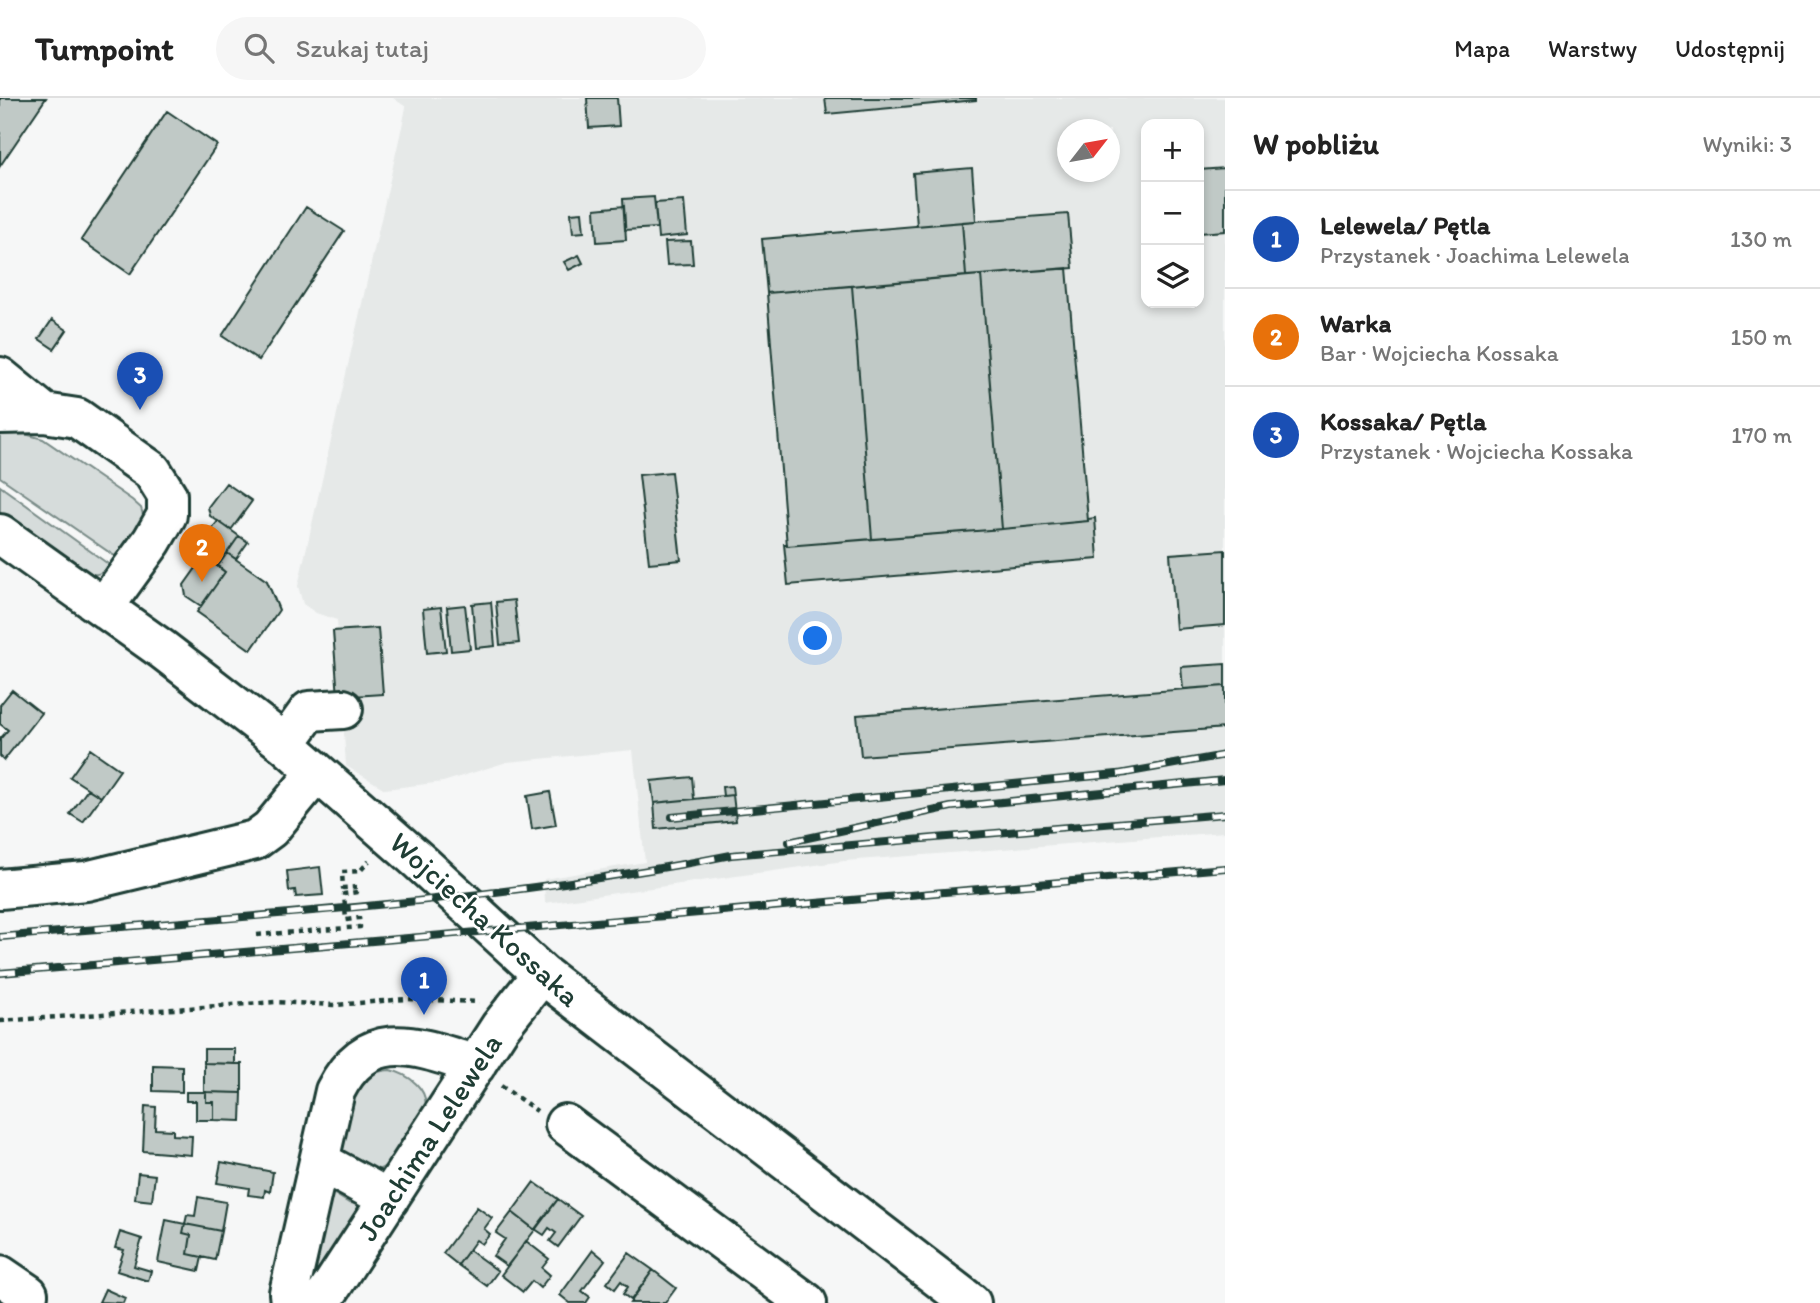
<!DOCTYPE html>
<html lang="pl">
<meta charset="utf-8">
<style>
:root{--surface:#fff;--page:#f6f6f6;--text:#222;--muted:#767676;--line:#e0e0e0;--accent:#b45309}
body{margin:0;font-family:Itim,sans-serif;background:var(--page);color:var(--text)}
.controls{position:absolute;right:21px;top:21px;display:grid;overflow:hidden;border-radius:14px;box-shadow:0 4px 10px #0003}
.controls button{width:63px;height:63px;display:grid;place-items:center;padding:0;border:0;border-bottom:2px solid var(--line);background:var(--surface);color:var(--text);font:35px sans-serif}
.compass{position:absolute;left:1057px;top:21px;width:63px;height:63px;border-radius:50%;background:var(--surface);box-shadow:0 4px 10px #0003;rotate:59deg}
.you{position:absolute;left:816px;top:541px;width:24px;height:24px;margin:-18px;border:5px solid #fff;border-radius:50%;background:#1a73e8;box-shadow:0 0 0 10px #1a73e833}
.badge{display:grid;place-items:center;width:46px;height:46px;border-radius:50%;background:var(--accent);color:#fff;font-size:23px;font-weight:700}
.pin{position:absolute;translate:-50% -58px;filter:drop-shadow(0 2px 4px #0008)}
.pin::after{content:'';position:absolute;top:37px;width:24px;height:21px;background:inherit;clip-path:polygon(0 0,100% 0,50% 100%)}
.list{margin:0;padding:0;list-style:none}
h2{display:flex;justify-content:space-between;align-items:center;height:91px;margin:0;padding:0 28px;font-size:30px}
h2 small{font-size:23px;font-weight:400;color:var(--muted)}
.list li{display:grid;grid-template-columns:46px 1fr auto;gap:21px;align-items:center;box-sizing:border-box;height:98px;padding:0 28px;border-top:2px solid var(--line)}
.list b{display:block;font-size:26px;white-space:nowrap}
.list p{margin:0;font-size:23px;white-space:nowrap;color:var(--muted)}
.list em{font-size:23px;font-style:normal;color:var(--muted)}
.icon{flex:none;width:38px;height:38px;fill:none;stroke:currentColor;stroke-width:2;stroke-linecap:round;stroke-linejoin:round}
.map{position:relative;flex:none;width:1225px;height:1205px;overflow:hidden}
header{display:flex;align-items:center;gap:42px;box-sizing:border-box;height:98px;padding:0 35px;background:var(--surface);border-bottom:2px solid var(--line)}
header strong{font-size:33px}
nav{display:flex;gap:38px;margin-inline-start:auto;font-size:24px}
.search{width:490px;height:63px;background:var(--page);display:flex;align-items:center;gap:18px;box-sizing:border-box;padding:0 24px;border-radius:38px;color:var(--muted);font-size:26px}
main{display:flex}
aside{flex:1;background:var(--surface)}
.map>svg:first-child{display:block}
.built{fill:#e6e9e8;fill-rule:evenodd}
.green{fill:#d6dcdb;stroke:#7a8c88;stroke-width:2}
.building{fill:#c0c9c6;stroke:#1f3d34;stroke-width:2}
.lines{fill:none;stroke-linecap:round;stroke-linejoin:round}
.minor-casing{stroke:#1f3d34;stroke-width:44}
.path{stroke:#1f3d34;stroke-width:4.5;stroke-dasharray:5 5;stroke-linecap:butt}
.minor{stroke:#fff;stroke-width:38}
.rail-casing{stroke:#1f3d34;stroke-width:8}
.rail{stroke:#fff;stroke-width:5;stroke-dasharray:16;stroke-linecap:butt}
.labels{text-anchor:middle;dominant-baseline:central;stroke-width:5;stroke-linejoin:round;paint-order:stroke}
.street-label{font-size:30px;fill:#1f3d34;stroke:#fff}
</style>
<header>
<strong>Turnpoint</strong>
<div class="search"><svg class="icon" aria-label="search" viewBox="0 0 24 24"><circle cx="10" cy="10" r="6"/><path d="M15 15l6 6"/></svg>Szukaj tutaj</div>
<nav><a>Mapa</a><a>Warstwy</a><a>Udostępnij</a></nav>
</header>
<main>
<div class="map">
<svg width="1225" height="1205" viewBox="0 0 1225 1205">
<rect width="100%" height="100%" fill="#f6f7f7"/>
<filter id="ink" filterUnits="userSpaceOnUse"><feTurbulence type="fractalNoise" baseFrequency=".0143" numOctaves="2"/><feDisplacementMap in="SourceGraphic" scale="14" xChannelSelector="R" yChannelSelector="G"/><feConvolveMatrix kernelMatrix="1 2 1 2 8 2 1 2 1" color-interpolation-filters="sRGB"/></filter>
<g filter="url(#ink)">
<!-- built -->
<path class="built" d="M393,0h832v734l-381,29 -299,42 -1,-24 101,-17 -12,-112 -126,12 -64,20 -58,7 -39,-23 -9,-146 -21,-7 -13,-9 -5,-18 105,-464 3,-15zM1146,26h53v179h-53zM1068,32h42v42h-42z"/>
<!-- green -->
<path class="green" d="M0,329l43,12 89,61 9,8 3,10 -25,41 -119,-82z
M0,388l111,80c-10,9 -16,10 -29,6l-82,-57z
M390,972c18,4 40,19 35,41 -3,9 -13,20 -18,27 -10,15 -16,30 -34,33l-31,-19 -2,-9c8,-29 12,-72 50,-73z
M331,1094l18,11 14,1 -55,91z"/>
<!-- building -->
<path class="building" d="M0,0h46l-46,68z
M587,0h30l2,28 -30,2z
M825,0h151v2l-149,14z
M167,13l50,34 -87,129 -49,-34z
M972,70l4,53 -59,5 -4,-53z
M1225,70v63l-26,2v-63z
M654,99l3,31 -32,2 -2,-31z
M684,103l3,34 -29,3 -3,-35z
M624,108l2,34 -29,2 -2,-33z
M306,109l38,24 -85,129 -37,-24z
M582,114l2,20 -11,1 -2,-20z
M1068,116l5,54 -107,8 -4,-54z
M962,124l4,54 -199,17 -5,-54z
M691,143l2,23 -26,1 -2,-23z
M579,157l4,8 -14,7 -5,-8z
M1067,170l21,253 -86,8 -21,-254z
M981,177l21,254 -130,10 -20,-253z
M852,188l20,253 -85,7 -20,-253z
M52,222l15,10 -13,19 -15,-10z
M671,374l10,88 -32,3 -10,-88z
M226,385l26,18 -21,29 -21,-14 -2,-9z
M1095,420l3,41 -310,26 -4,-41h3v2l215,-17 86,-8v-2z
M218,423l21,15 -21,30 -14,-9 -3,-12z
M239,438l9,6 -12,17 -9,-6z
M1225,452v75l-49,4 -6,-75z
M227,455l40,28 12,29 -28,40 -54,-38 28,-40 -7,-6z
M204,459l21,15 -24,34 -15,-10 -2,-11z
M514,502l5,43 -19,2 -4,-43z
M491,504l4,44 -19,2 -4,-44z
M465,507l5,44 -19,2 -4,-44z
M441,509l5,44 -19,2 -4,-44z
M378,530l5,66 -45,3 -5,-66z
M1225,566v22l-42,3 -2,-22z
M1225,588v42l-364,28 -4,-41z
M12,592l29,23 -37,47 -4,-4v-17l8,-9 -8,-6v-19z
M90,651l30,21 -19,27 -31,-20z
M692,679l2,22 -40,4 -3,-22z
M732,688l1,9 -10,1 -1,-9z
M88,691l13,8 -18,25 -13,-8z
M550,694l6,33 -24,4 -5,-33z
M733,697l3,26 -80,8 -2,-26z
M320,769l3,28 -27,2 -1,-7 -6,1 -2,-20z
M204,951h31v15l-31,-1z
M204,965l38,1v29l-38,-1z
M153,967l29,1v26l-29,-1z
M186,994h20v10h8v18h-18v-19h-10z
M206,994l36,1 -1,28 -27,-1v-18h-8z
M145,1008l11,1 -1,22 18,1v5l19,1 -1,19 -48,-4z
M221,1064l52,10 -3,20 -5,-2 -1,7 -16,-2 1,-7 -32,-5z
M138,1075l17,2 -3,26 -17,-2z
M534,1084l24,17 -23,31 -23,-18z
M198,1099l28,5 -5,29 -36,-7 2,-9 8,1z
M558,1101l23,17 -23,31 -8,-6 6,-8 -7,-5 -5,7 -9,-6z
M477,1109l15,11 -8,11 6,5 -8,10 -6,-4 -18,25 -15,-12z
M512,1114l23,18 -28,36 -14,-10 12,-17 -9,-6z
M166,1122l19,4 -2,9 8,2 -3,19 14,3 -3,14 -41,-9z
M185,1126l36,7 -6,29 -27,-6 3,-19 -8,-2z
M120,1134l22,7 -8,27 17,5 -3,10 -31,-10 7,-21 -9,-2z
M526,1143l23,18 -7,9 8,7 -10,13 -8,-7 -9,11 -22,-17z
M469,1152l29,21 -11,15 -29,-21z
M593,1152l12,10 -23,31 8,6 -4,6h-16l-10,-8z
M629,1155l24,17 -22,30 -8,-6 5,-7 -7,-6 -6,8 -8,-6z
M653,1172l23,18 -11,15h-35z
M105,1191l20,9 -2,5 -24,-1z"/>
<g class="lines">
<defs>
<path id="minor" d="M0,279l44,36
M0,316l44,-1 33,5 75,53 15,24v20l-15,26 -48,66
M0,436l163,116 122,94 135,118 122,112 429,329
M285,646l24,-33 34,-2
M0,791l86,-8 169,-41 15,-11 47,-57
M565,1026l242,179
M319,1063l70,38
M0,1177l28,19
M290,1205l-1,-10 46,-202c34,-67 84,-44 141,-26
M321,1205l179,-276 42,-53"/>
</defs>
<!-- minor casing -->
<use href="#minor" class="minor-casing"/>
<!-- path -->
<path class="path" d="M257,837l103,-8 -1,-9 -13,2 -2,-26 13,-2v-5l-14,1 -1,-16 18,-1 9,-10
M0,923l276,-19 60,3 70,-6 73,3
M501,988l36,25"/>
<!-- minor -->
<use href="#minor" class="minor"/>
<defs>
<path id="rail" d="M1119,676l106,-19
M672,719l455,-44
M789,744l162,-35 274,-27
M0,839c244,-21 490,-34 731,-82l494,-41
M0,875l1225,-105"/>
</defs>
<!-- rail casing -->
<use href="#rail" class="rail-casing"/>
<!-- rail -->
<use href="#rail" class="rail"/>
</g>
</g>
<g class="labels">
<!-- street labels -->
<g class="street-label">
<text transform="translate(485 821) rotate(42)">Wojciecha Kossaka</text>
<text transform="translate(429 1039) rotate(-57)">Joachima Lelewela</text>
</g>
</g>
</svg>
<div class="controls">
<button>+</button>
<button>−</button>
<button><svg class="icon" aria-label="layers" viewBox="0 0 24 24"><path d="M12 4l9 5-9 5-9-5zM3 14l9 5 9-5"/></svg></button>
</div>
<svg class="compass" viewBox="-18 -18 36 36"><path d="M0-13l5 13h-10z" fill="#e53935"/><path d="M0 13l5-13h-10z" fill="#767676"/></svg>
<div class="you"></div>
<div class="pin badge" style="left:424px;top:917px;background:#1a4fb4">1</div>
<div class="pin badge" style="left:202px;top:484px;background:#e8710a">2</div>
<div class="pin badge" style="left:140px;top:312px;background:#1a4fb4">3</div>
</div>
<aside>
<h2>W pobliżu<small>Wyniki: 3</small></h2>
<ul class="list">
<li><span class="badge" style="background:#1a4fb4">1</span><div><b>Lelewela/ Pętla</b><p>Przystanek · Joachima Lelewela</p></div><em>130 m</em></li>
<li><span class="badge" style="background:#e8710a">2</span><div><b>Warka</b><p>Bar · Wojciecha Kossaka</p></div><em>150 m</em></li>
<li><span class="badge" style="background:#1a4fb4">3</span><div><b>Kossaka/ Pętla</b><p>Przystanek · Wojciecha Kossaka</p></div><em>170 m</em></li>
</ul>
</aside>
</main>
